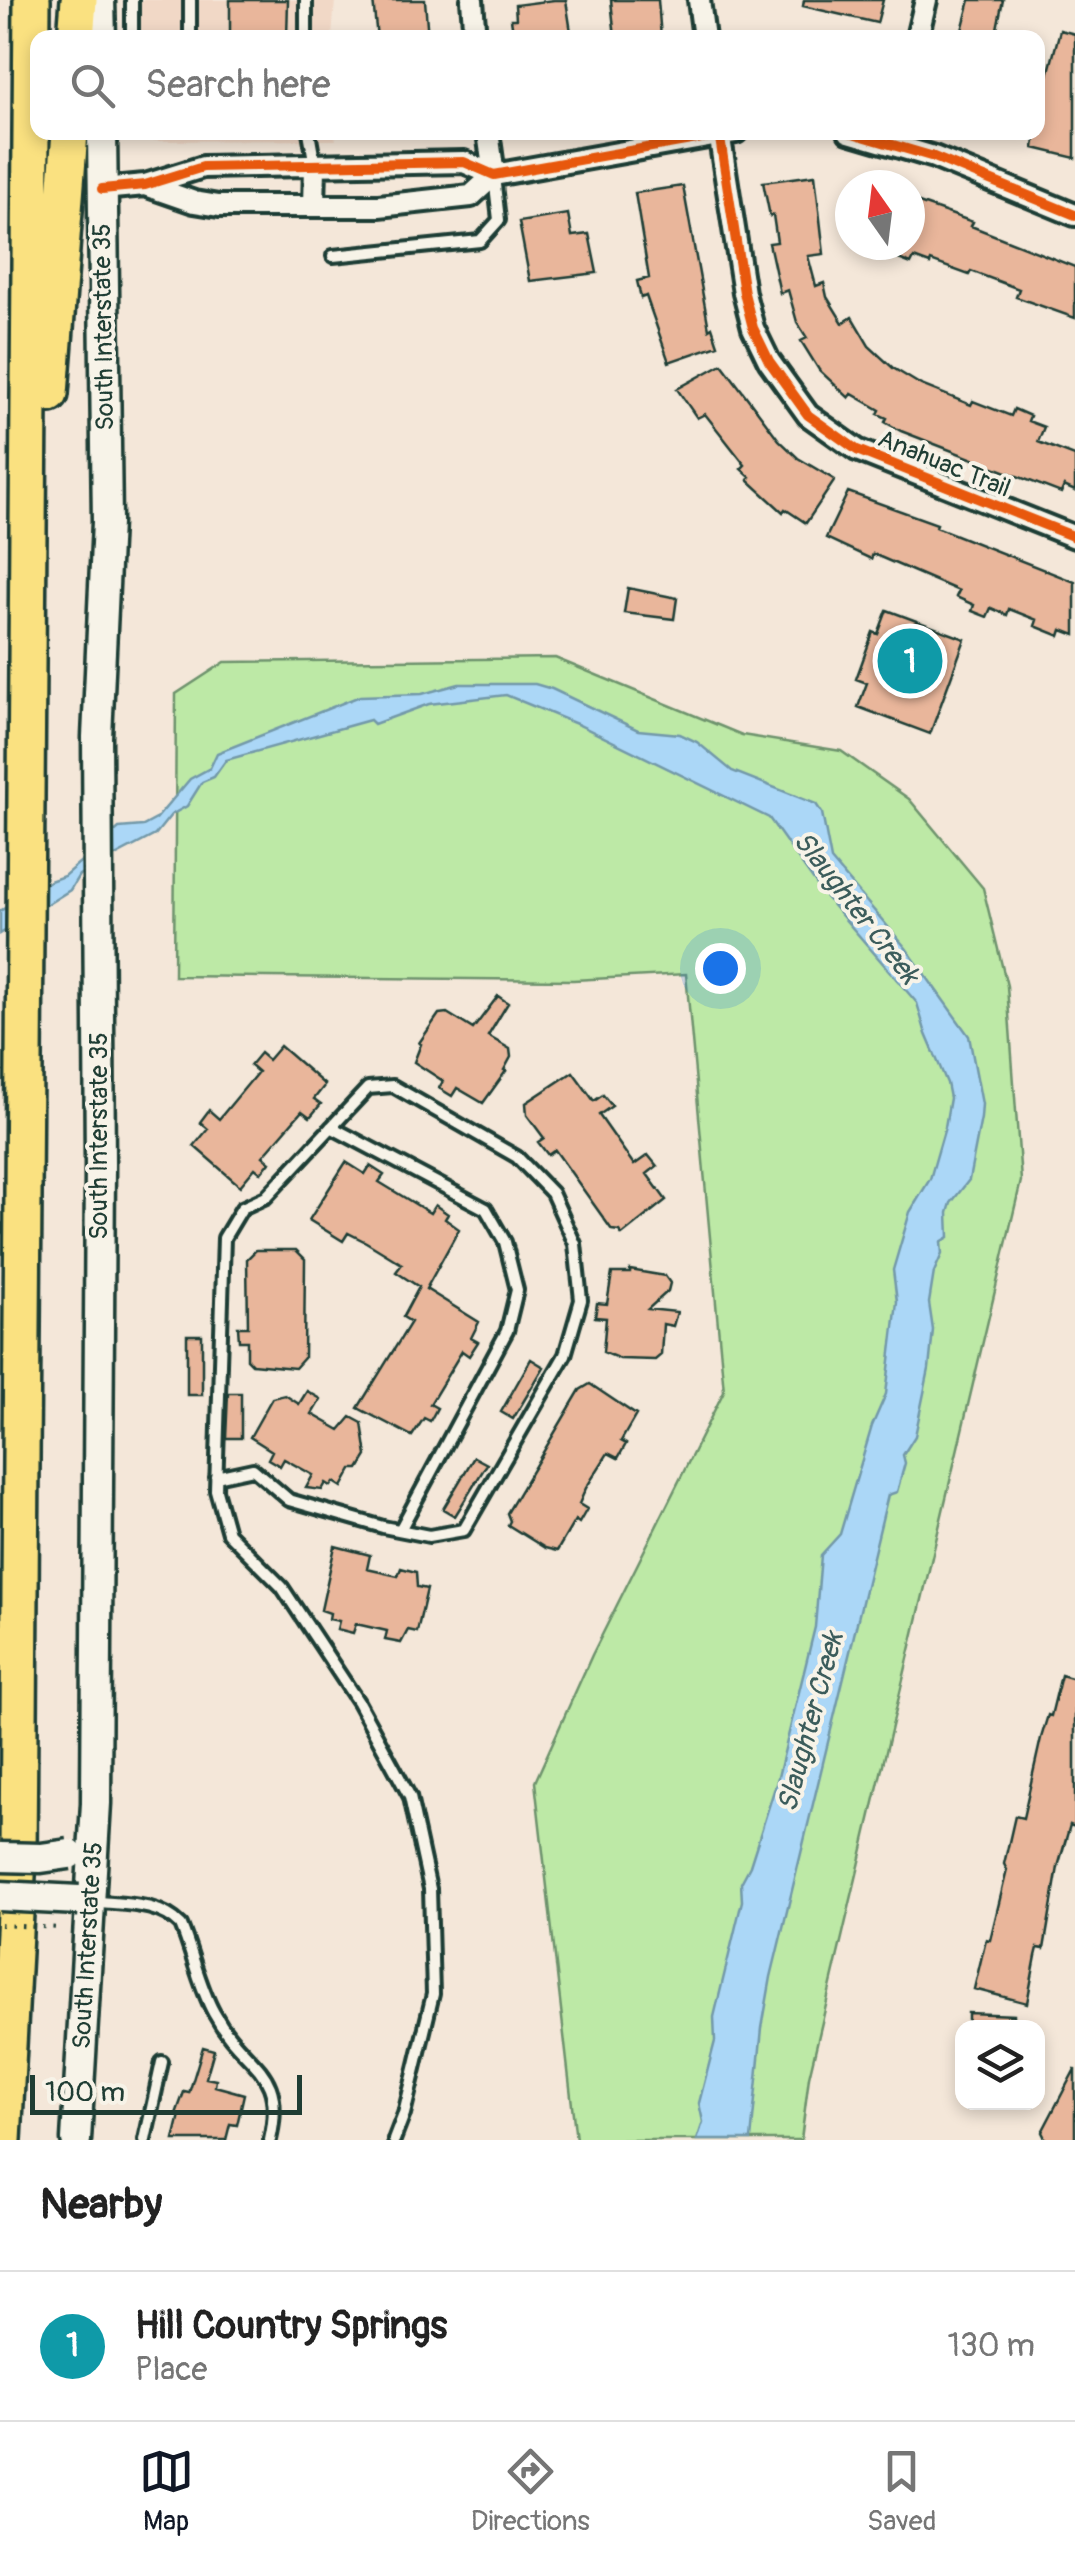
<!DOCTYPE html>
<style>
:root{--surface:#fff;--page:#f6f6f6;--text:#222;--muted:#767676;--line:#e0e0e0;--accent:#111827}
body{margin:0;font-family:Pangolin,sans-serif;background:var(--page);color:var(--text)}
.controls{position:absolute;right:30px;bottom:30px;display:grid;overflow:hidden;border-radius:20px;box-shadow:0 5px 15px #0003}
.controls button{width:90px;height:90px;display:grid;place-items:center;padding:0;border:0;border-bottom:2px solid var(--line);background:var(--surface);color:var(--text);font:50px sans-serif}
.compass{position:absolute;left:835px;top:170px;width:90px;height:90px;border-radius:50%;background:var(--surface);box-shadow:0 5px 15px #0003;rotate:346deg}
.scale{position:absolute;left:30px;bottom:25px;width:272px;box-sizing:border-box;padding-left:10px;border:5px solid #1f3d34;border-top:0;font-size:28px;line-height:35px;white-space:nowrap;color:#1f3d34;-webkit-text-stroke:8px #f7f3e8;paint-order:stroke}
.you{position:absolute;left:720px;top:968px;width:35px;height:35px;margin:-25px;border:8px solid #fff;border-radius:50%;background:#1a73e8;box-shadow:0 0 0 15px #1a73e833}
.badge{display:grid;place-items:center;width:65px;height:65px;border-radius:50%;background:var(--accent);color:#fff;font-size:32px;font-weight:700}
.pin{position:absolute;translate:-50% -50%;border:5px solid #fff;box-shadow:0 2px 10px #0006}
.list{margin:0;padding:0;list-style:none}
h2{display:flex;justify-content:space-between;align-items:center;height:130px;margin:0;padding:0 40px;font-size:42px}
h2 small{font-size:32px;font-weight:400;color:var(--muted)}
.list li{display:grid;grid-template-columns:65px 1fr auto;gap:30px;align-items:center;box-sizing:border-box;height:150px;padding:0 40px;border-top:2px solid var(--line)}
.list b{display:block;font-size:38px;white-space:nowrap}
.list p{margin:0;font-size:32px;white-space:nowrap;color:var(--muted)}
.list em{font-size:32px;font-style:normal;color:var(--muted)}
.icon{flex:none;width:55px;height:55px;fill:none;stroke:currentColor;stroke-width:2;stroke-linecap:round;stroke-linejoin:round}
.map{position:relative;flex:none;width:1075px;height:2140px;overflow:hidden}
.search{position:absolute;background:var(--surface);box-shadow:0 5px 15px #0003;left:30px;right:30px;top:30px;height:110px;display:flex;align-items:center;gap:25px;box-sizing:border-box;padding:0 35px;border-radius:20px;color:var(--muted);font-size:38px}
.sheet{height:280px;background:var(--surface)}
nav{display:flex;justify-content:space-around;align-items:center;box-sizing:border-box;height:140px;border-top:2px solid var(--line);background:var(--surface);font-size:28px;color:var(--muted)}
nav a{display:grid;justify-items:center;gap:5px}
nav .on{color:var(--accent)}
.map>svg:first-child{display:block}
.built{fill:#f1d8c6}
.green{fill:#bde9a6;stroke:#6e936d;stroke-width:2.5}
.water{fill:#abd7f7;stroke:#7399a9;stroke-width:2.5}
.building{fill:#e9b69b;stroke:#1f3d34;stroke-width:2.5}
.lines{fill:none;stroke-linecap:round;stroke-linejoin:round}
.lane-casing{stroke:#1f3d34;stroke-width:18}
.street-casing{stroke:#1f3d34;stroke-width:28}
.secondary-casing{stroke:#1f3d34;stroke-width:35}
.highway-casing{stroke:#1f3d34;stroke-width:42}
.lane{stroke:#f7f3e8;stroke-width:10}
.street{stroke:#f7f3e8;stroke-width:20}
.secondary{stroke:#f7f3e8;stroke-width:28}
.highway{stroke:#fae180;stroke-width:35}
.secondary-bridge-casing{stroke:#1f3d34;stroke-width:35;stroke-linecap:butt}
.path-bridge{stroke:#1f3d34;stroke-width:4;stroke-dasharray:2.5 8;stroke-linecap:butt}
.secondary-bridge{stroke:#f7f3e8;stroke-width:28}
.cycleway-casing{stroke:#f7f3e8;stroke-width:16}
.cycleway{stroke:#e8590c;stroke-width:10}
.labels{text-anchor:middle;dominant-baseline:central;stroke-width:8;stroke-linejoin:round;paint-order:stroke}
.street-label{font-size:25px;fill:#1f3d34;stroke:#f7f3e8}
.water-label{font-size:28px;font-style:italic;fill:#3b5c5b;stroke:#f7f3e8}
</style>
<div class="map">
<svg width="1075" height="2140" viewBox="0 0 1075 2140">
<rect width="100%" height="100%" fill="#f4e7d9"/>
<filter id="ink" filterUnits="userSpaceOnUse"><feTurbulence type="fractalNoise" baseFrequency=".01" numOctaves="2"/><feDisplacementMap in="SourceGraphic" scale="20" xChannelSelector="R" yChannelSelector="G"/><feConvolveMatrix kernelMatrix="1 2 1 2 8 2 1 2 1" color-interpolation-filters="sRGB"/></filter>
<g filter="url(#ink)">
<!-- built -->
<path class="built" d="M129,0h206l-3,37 -204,1z
M334,132l2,8 -187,1 -2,-8z"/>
<!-- green -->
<path class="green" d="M555,658l187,77 99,16 68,48 74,89 24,98 14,195 -212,896 -8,63h-225l-41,-358 57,-127 132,-264 -38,-417 -113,6 -399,-4 2,-282 49,-32z"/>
<!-- water -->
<path class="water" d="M459,684h76l17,5 86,41 42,4 17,8 35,29 84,33 6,9 9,47 75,88 63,88 13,68 -1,14 -12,62 -18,23 -3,10 1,24 -8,5 1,12 -8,18 -5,31 4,27 -4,39 -14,67 -12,19 2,8 -8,29 -9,3 -117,482 -9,51 -11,112h-54l6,-18 -4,-19 16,-62 -1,-24 28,-116 -1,-18 9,-17 27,-85 38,-154 6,-72 19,-21 32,-108 14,-32 11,-92 -4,-32 17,-58 20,-33 15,-52 5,-29 -3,-15 -21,-49 -9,-31 -93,-108 -55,-77 -190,-93 -73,-30 -77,9 -55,20 -4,-4 -144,40 -12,17 -12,5 -15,24 -16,9 -16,20 -76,40 -9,15 -70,44v-23l50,-30 14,-5 55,-48 24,-2 13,-7 34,-40 20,-11 7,-15 143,-57 62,-2z"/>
<!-- building -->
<path class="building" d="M230,0h58l-1,38h-57z
M373,0h52l3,38h-51z
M554,0h12l5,32 -57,6 -3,-19h5l-1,-14z
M611,0h47l3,38h-46z
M804,0h79l-6,23 -74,-17z
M970,0h33l-8,38h-35z
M1060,30l15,4v124l-41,-10 4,-35z
M815,175l9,79 -16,2 8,30 8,-3 3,14 16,26 9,-6 17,29 24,22 28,17 50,20 2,-4 38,15 3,-7 16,7 -2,5 16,6 -6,15 37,14v35l-11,-5 -3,7 -160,-62 -16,-9 2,-4 -9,-4 2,-4 -28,-16 -3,4 -30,-28 -18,-29 6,-3 -10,-16 -9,-32 -8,3 -11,-50 8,-1 -4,-27 -3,1 -7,-34z
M683,186l26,143 3,-2 6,18 -49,17 -23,-66 -5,2 -4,-17 12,-3 -14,-85z
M916,202l57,20 -2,4 104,41v51l-59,-21 3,-8 -48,-18 -2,4 -38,-14 -1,3 -16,-6 -3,6 -15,-6 2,-6 -15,-7h27v-25z
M568,214l4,22 17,-2 8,39 -67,8 -11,-59z
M722,364l57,76 19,18 37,22 -29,43 -21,-14 -2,3 -35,-32 2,-3 -9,-8 4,-4 -40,-51 -8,4 -20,-29z
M848,492l89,32 -1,3 139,55v53l-13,-5 -2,6 -25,-10 2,-6 -28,-11 -2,6 -16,-7 -4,9 -15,-6 2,-6 -18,-8 3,-6 -86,-37 -2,5 -45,-21z
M628,588l49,10 -3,21 -50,-6z
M887,610l78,29 -35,95 -72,-27 9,-24 -11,-4 17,-47 5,2z
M498,996l10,7 -20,33 22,13 1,8 -7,13 2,1 -23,32 -26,-15 -5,8 -13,-8 4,-7 -29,-19 7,-18 -2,-1 20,-29 8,-1 26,16z
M280,1046l45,39 -11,14 7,5 -11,13 -8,-6 -39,45 7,6 -9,11 -6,-5 -15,18 -46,-40 14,-17 -8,-7 9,-12 10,9 39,-47 -8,-7 10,-12 8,7z
M573,1072l21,29 9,-6 9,11 -13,9 35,50 14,-10 9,11 -10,8 19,26 -44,35 -3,-4 -7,-1 -57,-80 -7,5 -10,-13 6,-4 -17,-23 -1,-12z
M346,1162l19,12 5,-8 14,9 -5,7 51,31 5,-8 13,9 -3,5 14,10 -33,60 53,33 -8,16 7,4 -9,14 -7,-5 -32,53 7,4 -7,13 -6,-3 -12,18 -54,-28 53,-86 -8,-5 16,-30 -23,-15 6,-8 -36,-22 -18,-9 -5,8 -34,-21z
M256,1250h40l9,9 -1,99 -9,10 -43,-4 -5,-5v-18h-8l-1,-14h10l-1,-68z
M630,1270l35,6 5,7 -2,8 -20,18 29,3 -4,14 -10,-2 -2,31 -6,5 -35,-1 -17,-7 3,-34 -11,-1 2,-14 10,1 5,-31h18z
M187,1335h15v60h-15z
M531,1359l13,8 -31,52 -12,-7z
M590,1384l46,31 -15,26 5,3 -8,14 -10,-5 -22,35 -7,16 8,5 -8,14 -4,-3 -18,31 -12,-3 -37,-23 2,-4 -3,-8 73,-123z
M307,1391l14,8 -9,15 28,16 11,-13 11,6 5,33 -8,13h-7l-10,18 -8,-5 -3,4 -5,-3 -4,7 -16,-2 7,-13 -29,-16 -4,7 -12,-7 4,-8 -22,-14 22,-39 13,-3 14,9z
M228,1393h13v45h-15z
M474,1457l13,7 -32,52 -12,-7z
M335,1546l35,9 -3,14 31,7 3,-8 15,4 1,15 10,2 -10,43 -9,-2 -7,13 -16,-3 2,-9 -31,-7 -3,9 -16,-4 2,-8 -10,-2 1,-6 -9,-3z
M1061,1675l14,4v148l-5,-2 -12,42 -14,82 -6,-1 -2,8 -9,47 -53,-14 12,-50 4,1 17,-70 -3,-6 11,-48 8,2 18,-80 7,-23 3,1z
M968,2013l46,2v13h-46z
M203,2047l11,3 -8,28 10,2 -1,6 29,8 -7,31 -7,-1 -4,16h-52l6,-25 -4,-1 8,-22 5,1z
M1075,2069v71h-29l-4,-8z"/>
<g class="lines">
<defs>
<path id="lane" d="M132,38v-38
M190,38v-38
M306,38v-38
M309,132l6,34
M333,256l147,-15 19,-21 -5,-44
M331,1127l155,82 19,33 12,48 -10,41 -107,199
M216,1477l37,-8 36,31 94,27 46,9 35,-6 101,-175 16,-55 -6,-56 -23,-51 -35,-36 -124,-71 -25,2 -102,109 -24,11 -18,30 -8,252 12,43 54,54 76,115 52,95 20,92 3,105 -29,120 -10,26
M91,1901c31,4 67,0 90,24 12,29 18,61 33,88 30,56 73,53 56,127
M145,2140l17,-78"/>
<path id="street" d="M472,0l3,38
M699,0l5,38
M917,38l9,-38
M488,132l6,43
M719,132l25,161 9,35 16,33 39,54 49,35 218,87
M849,132l85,25 141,58
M145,185l49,17 25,4h160l92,-10 23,-21
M102,189l43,-4 58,-18 261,-5 30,13 242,-43
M314,206l1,-39"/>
<g id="secondary">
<path d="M100,0l1,38"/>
<path id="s1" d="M76,2140l20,-337 4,-639 -3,-427 10,-215 -5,-390"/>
</g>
<path id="highway" d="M76,38l3,-38
M50,394l20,-262
M3,2140l15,-283 14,-1857"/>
</defs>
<!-- lane casing -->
<use href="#lane" class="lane-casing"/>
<!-- street casing -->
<use href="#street" class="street-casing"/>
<!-- secondary casing -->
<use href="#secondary" class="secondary-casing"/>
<!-- highway casing -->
<use href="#highway" class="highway-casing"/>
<!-- lane -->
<use href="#lane" class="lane"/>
<!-- street -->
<use href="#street" class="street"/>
<!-- secondary -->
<use href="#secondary" class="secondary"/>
<!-- highway -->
<use href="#highway" class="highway"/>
<defs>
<path id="secondary-bridge" d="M0,1857l41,1 28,-4
M0,1896l79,4"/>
</defs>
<!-- secondary-bridge casing -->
<use href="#secondary-bridge" class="secondary-bridge-casing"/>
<!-- path-bridge -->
<path class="path-bridge" d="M0,1925l61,3"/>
<!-- secondary-bridge -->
<use href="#secondary-bridge" class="secondary-bridge"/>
<defs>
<path id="cycleway" d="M719,132l25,161 9,35 16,33 39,54 49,35 218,87
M849,132l85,25 141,58
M102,189l43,-4 58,-18 261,-5 30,13 242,-43"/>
</defs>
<!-- cycleway casing -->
<use href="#cycleway" class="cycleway-casing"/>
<!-- cycleway -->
<use href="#cycleway" class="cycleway"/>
</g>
</g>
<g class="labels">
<!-- street labels -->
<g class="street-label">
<text transform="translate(104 327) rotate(-91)">South Interstate 35</text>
<text transform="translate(944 464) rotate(22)">Anahuac Trail</text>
<text transform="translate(99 1136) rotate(-90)">South Interstate 35</text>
<text stroke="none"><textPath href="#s1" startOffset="195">South Interstate 35</textPath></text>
</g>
<!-- water labels -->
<g class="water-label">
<text transform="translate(856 908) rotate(52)">Slaughter Creek</text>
<text transform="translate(811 1722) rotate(-75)">Slaughter Creek</text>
</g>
</g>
</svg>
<div class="controls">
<button><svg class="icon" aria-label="layers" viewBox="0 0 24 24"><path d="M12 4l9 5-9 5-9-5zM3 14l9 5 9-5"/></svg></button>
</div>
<svg class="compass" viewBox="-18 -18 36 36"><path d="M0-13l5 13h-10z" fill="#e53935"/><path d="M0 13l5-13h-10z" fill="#767676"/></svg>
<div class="scale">100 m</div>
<div class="you"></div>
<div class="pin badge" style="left:910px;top:661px;background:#0f9aa8">1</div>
<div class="search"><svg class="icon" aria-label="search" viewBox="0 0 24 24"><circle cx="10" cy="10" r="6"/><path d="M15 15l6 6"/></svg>Search here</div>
</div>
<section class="sheet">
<h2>Nearby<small></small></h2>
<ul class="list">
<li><span class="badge" style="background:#0f9aa8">1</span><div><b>Hill Country Springs</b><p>Place</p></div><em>130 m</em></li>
</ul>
</section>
<nav>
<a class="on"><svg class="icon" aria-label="map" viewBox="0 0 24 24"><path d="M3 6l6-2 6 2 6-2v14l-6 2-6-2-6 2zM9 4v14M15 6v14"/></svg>Map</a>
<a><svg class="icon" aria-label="directions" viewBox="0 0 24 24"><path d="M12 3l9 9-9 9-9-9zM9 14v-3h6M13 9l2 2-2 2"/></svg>Directions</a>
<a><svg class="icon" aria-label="saved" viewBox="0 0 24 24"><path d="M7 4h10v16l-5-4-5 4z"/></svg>Saved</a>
</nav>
